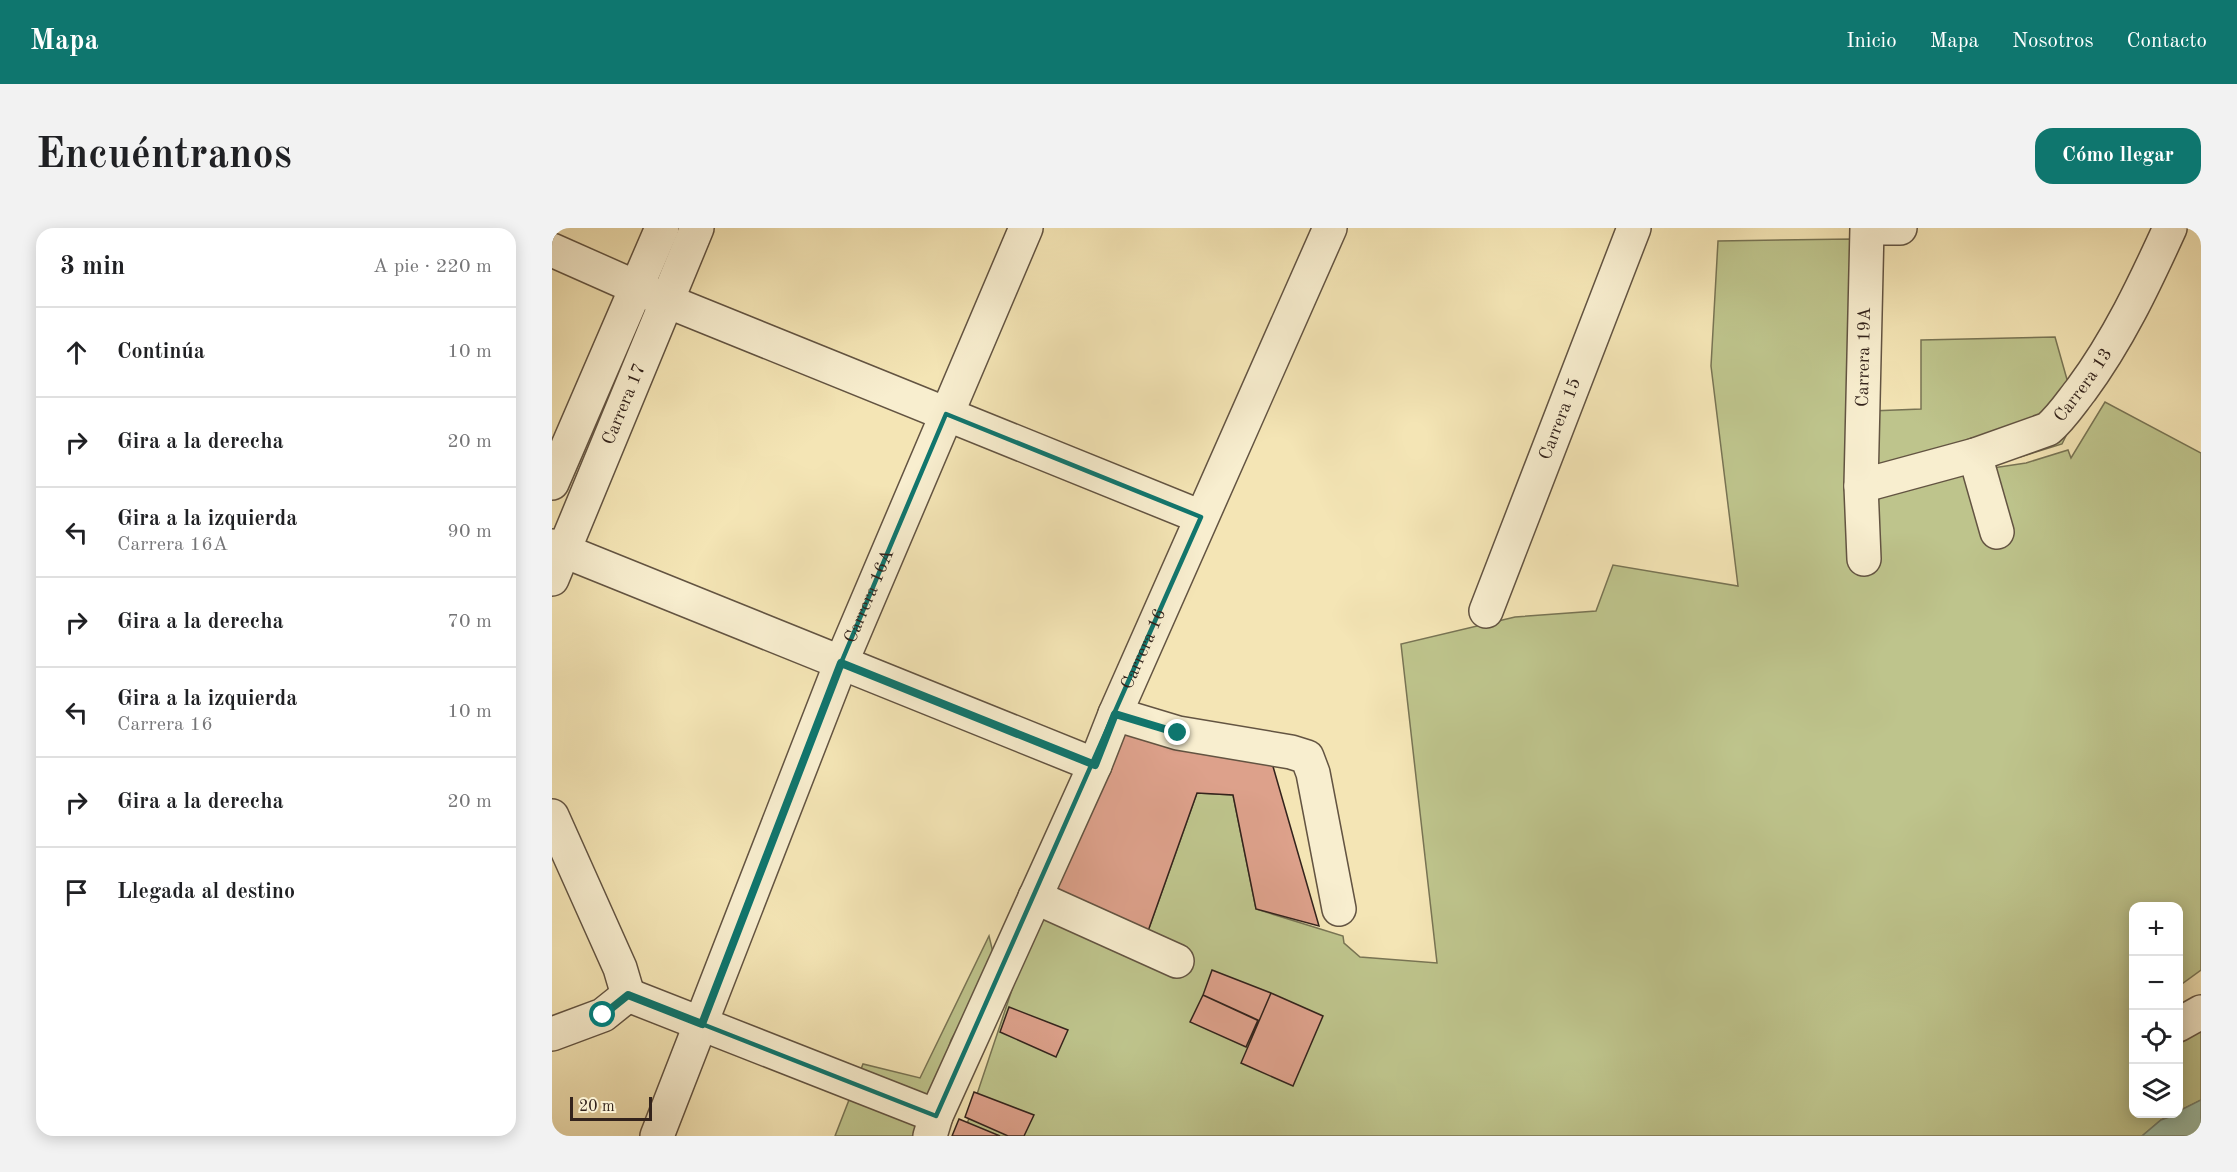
<!DOCTYPE html>
<html lang="es">
<meta charset="utf-8">
<style>
:root{--surface:#fff;--page:#f2f2f2;--text:#202124;--muted:#757577;--line:#e0e0e0;--accent:#0f766e}
body{margin:0;font-family:"Old Standard TT",serif;background:var(--page);color:var(--text)}
.controls{position:absolute;right:18px;bottom:18px;display:grid;overflow:hidden;border-radius:12px;box-shadow:0 3px 15px #0003}
.controls button{width:54px;height:54px;display:grid;place-items:center;padding:0;border:0;border-bottom:2px solid var(--line);background:var(--surface);color:var(--text);font:30px sans-serif}
.scale{position:absolute;left:18px;bottom:15px;width:82px;box-sizing:border-box;padding-left:6px;border:3px solid #33231c;border-top:0;font-size:16px;line-height:21px;white-space:nowrap;color:#33231c;-webkit-text-stroke:4px #f8eecf;paint-order:stroke}
.stop{position:absolute;width:18px;height:18px;margin:-14px;border:4px solid #0f766e;border-radius:50%;background:#fff}
.stop.end{background:#0f766e;border-color:#fff;box-shadow:0 2px 6px #0008}
.list{margin:0;padding:0;list-style:none}
h2{display:flex;justify-content:space-between;align-items:center;height:78px;margin:0;padding:0 24px;font-size:26px}
h2 small{font-size:20px;font-weight:400;color:var(--muted)}
.list li{display:grid;grid-template-columns:39px 1fr auto;gap:18px;align-items:center;box-sizing:border-box;height:90px;padding:0 24px;border-top:2px solid var(--line)}
.list b{display:block;font-size:22px;white-space:nowrap}
.list p{margin:0;font-size:20px;white-space:nowrap;color:var(--muted)}
.list em{font-size:20px;font-style:normal;color:var(--muted)}
.icon{flex:none;width:33px;height:33px;fill:none;stroke:currentColor;stroke-width:2;stroke-linecap:round;stroke-linejoin:round}
.map{position:relative;flex:none;width:1649px;height:908px;overflow:hidden;border-radius:18px}
header{display:flex;align-items:center;gap:36px;box-sizing:border-box;height:84px;padding:0 30px;background:var(--accent);color:#fff}
header strong{font-size:28px}
nav{display:flex;gap:33px;margin-inline-start:auto;font-size:21px}
.intro{display:flex;align-items:center;justify-content:space-between;box-sizing:border-box;height:144px;padding:0 36px}
h1{margin:0;font-size:42px}
.button{padding:15px 27px;border-radius:18px;background:var(--accent);color:#fff;font-size:21px;font-weight:700}
main{display:flex;gap:36px;padding:0 36px}
aside{flex:1;background:var(--surface);border-radius:18px;box-shadow:0 3px 15px #0003}
.map>svg:first-child{display:block}
.green{fill:#bec48c;stroke:#787454;stroke-width:1.5}
.water{fill:#9dc0a8;stroke:#738170;stroke-width:1.5}
.building{fill:#dda18b;stroke:#33231c;stroke-width:1.5}
.lines{fill:none;stroke-linecap:round;stroke-linejoin:round}
.minor-casing{stroke:#635442;stroke-width:36}
.minor{stroke:#f8eecf;stroke-width:33}
.route{stroke:#0f766e;stroke-width:8}
.marked{fill:none;stroke:#0f766e;stroke-width:4.5;stroke-linejoin:round}
.labels{text-anchor:middle;dominant-baseline:central;stroke-width:6;stroke-linejoin:round;paint-order:stroke}
.street-label{font-size:18px;fill:#33231c;stroke:#f8eecf}
</style>
<header>
<strong>Mapa</strong>
<nav><a>Inicio</a><a>Mapa</a><a>Nosotros</a><a>Contacto</a></nav>
</header>
<div class="intro"><h1>Encuéntranos</h1><a class="button">Cómo llegar</a></div>
<main>
<aside>
<h2>3 min<small>A pie · 220 m</small></h2>
<ul class="list">
<li><svg class="icon" aria-label="ahead" viewBox="0 0 24 24"><path d="M12 20V5M6 11l6-6 6 6"/></svg><div><b>Continúa</b></div><em>10 m</em></li>
<li><svg class="icon" aria-label="right" viewBox="0 0 24 24"><path d="M7 20v-9h11M14 6l5 5-5 5"/></svg><div><b>Gira a la derecha</b></div><em>20 m</em></li>
<li><svg class="icon" aria-label="left" viewBox="0 0 24 24"><path d="M17 20v-9H6M10 6l-5 5 5 5"/></svg><div><b>Gira a la izquierda</b><p>Carrera 16A</p></div><em>90 m</em></li>
<li><svg class="icon" aria-label="right" viewBox="0 0 24 24"><path d="M7 20v-9h11M14 6l5 5-5 5"/></svg><div><b>Gira a la derecha</b></div><em>70 m</em></li>
<li><svg class="icon" aria-label="left" viewBox="0 0 24 24"><path d="M17 20v-9H6M10 6l-5 5 5 5"/></svg><div><b>Gira a la izquierda</b><p>Carrera 16</p></div><em>10 m</em></li>
<li><svg class="icon" aria-label="right" viewBox="0 0 24 24"><path d="M7 20v-9h11M14 6l5 5-5 5"/></svg><div><b>Gira a la derecha</b></div><em>20 m</em></li>
<li><svg class="icon" aria-label="arrive" viewBox="0 0 24 24"><path d="M6 21V4h12l-3 4 3 4H6"/></svg><div><b>Llegada al destino</b></div></li>
</ul>
</aside>
<div class="map">
<svg width="1649" height="908" viewBox="0 0 1649 908">
<rect width="100%" height="100%" fill="#f4e5b5"/>
<filter id="stains"><feTurbulence type="fractalNoise" baseFrequency=".00333" numOctaves="4"/><feColorMatrix values="0 0 0 0 .2 0 0 0 0 .09 0 0 0 0 .02 0 0 0 .5 -.17"/></filter>
<radialGradient id="worn" r=".72"><stop offset=".6" stop-color="#630" stop-opacity="0"/><stop offset="1" stop-color="#630" stop-opacity=".3"/></radialGradient>
<!-- green -->
<path class="green" d="M1300,11l14,248 160,-24 42,-13 3,8 34,-56 96,51v517l-22,16 -1,-80h-44v208h40l-13,6 -19,16h-1179l74,-221 110,19 50,-141 36,2 23,114 87,27 1,7 16,14 77,6 -36,-319 114,-27 81,-6 17,-46 125,21 -27,-220 7,-125z
M1503,109l13,46 19,10 -25,51 -42,13 -152,24 3,-70 50,-2v-69z
M437,708l6,25 -44,79 -30,96h-86l28,-72 57,14z
M1649,793v79l-22,11v-79z"/>
<!-- water -->
<path class="water" d="M1649,872v36h-59l19,-16 17,-6 1,-3z"/>
<!-- building -->
<path class="building" d="M569,499l151,36 47,163 -63,-17 -23,-114 -36,-2 -50,141 -100,-42z
M660,742l59,23 -12,28 -56,-26z
M719,765l52,23 -30,70 -52,-23z
M651,767l55,25 -12,27 -56,-25z
M457,779l59,23 -12,27 -56,-25z
M422,864l60,23 -10,21h-16l-43,-19z
M407,891l41,17h-48z"/>
<g class="lines">
<defs>
<g id="minor">
<path d="M1321,0h27"/>
<path d="M0,22l115,51 534,216"/>
<path d="M1423,227l22,77"/>
<path d="M0,255l110,-255"/>
<path id="s1" d="M1309,258l114,-31 73,-26c13,-11 22,-25 33,-39 37,-50 63,-105 89,-162"/>
<path d="M0,318l543,219"/>
<path id="s2" d="M1312,331l-3,-73 6,-258"/>
<path id="s3" d="M0,351l145,-351"/>
<path id="s4" d="M934,383l148,-383"/>
<path d="M563,486l63,19 113,19 16,5 6,16 26,136"/>
<path d="M0,588l68,152 8,27"/>
<path d="M483,669l142,64"/>
<path d="M76,767l308,121"/>
<path d="M1626,797l23,-13"/>
<path d="M0,806l51,-19 25,-20"/>
<path id="s5" d="M105,908l184,-473 185,-435"/>
<path id="s6" d="M378,908l6,-20 159,-351 20,-51 215,-486"/>
</g>
</defs>
<!-- minor casing -->
<use href="#minor" class="minor-casing"/>
<!-- minor -->
<use href="#minor" class="minor"/>
</g>
<g class="lines">
<!-- route -->
<path class="route" d="M51,787l25,-20 74,29 139,-361 254,102 20,-51 63,19"/>
</g>
<!-- marked area -->
<path class="marked" d="M394,186l255,103 -265,599 -234,-92 139,-361z"/>
<g class="labels">
<!-- street labels -->
<g class="street-label">
<text stroke="none"><textPath href="#s2" startOffset="202">Carrera 19A</textPath></text>
<text stroke="none"><textPath href="#s1" startOffset="252">Carrera 13</textPath></text>
<text stroke="none"><textPath href="#s3" startOffset="189">Carrera 17</textPath></text>
<text stroke="none"><textPath href="#s4" startOffset="206">Carrera 15</textPath></text>
<text stroke="none"><textPath href="#s5" startOffset="580">Carrera 16A</textPath></text>
<text stroke="none"><textPath href="#s6" startOffset="532">Carrera 16</textPath></text>
</g>
</g>
<rect width="100%" height="100%" filter="url(#stains)"/>
<rect width="100%" height="100%" fill="url(#worn)"/>
</svg>
<div class="controls">
<button>+</button>
<button>−</button>
<button><svg class="icon" aria-label="locate" viewBox="0 0 24 24"><circle cx="12" cy="12" r="6"/><path d="M12 2v4M12 18v4M2 12h4M18 12h4"/></svg></button>
<button><svg class="icon" aria-label="layers" viewBox="0 0 24 24"><path d="M12 4l9 5-9 5-9-5zM3 14l9 5 9-5"/></svg></button>
</div>
<div class="scale">20 m</div>
<div class="stop" style="left:51px;top:787px"></div>
<div class="stop end" style="left:626px;top:505px"></div>
</div>
</main>
